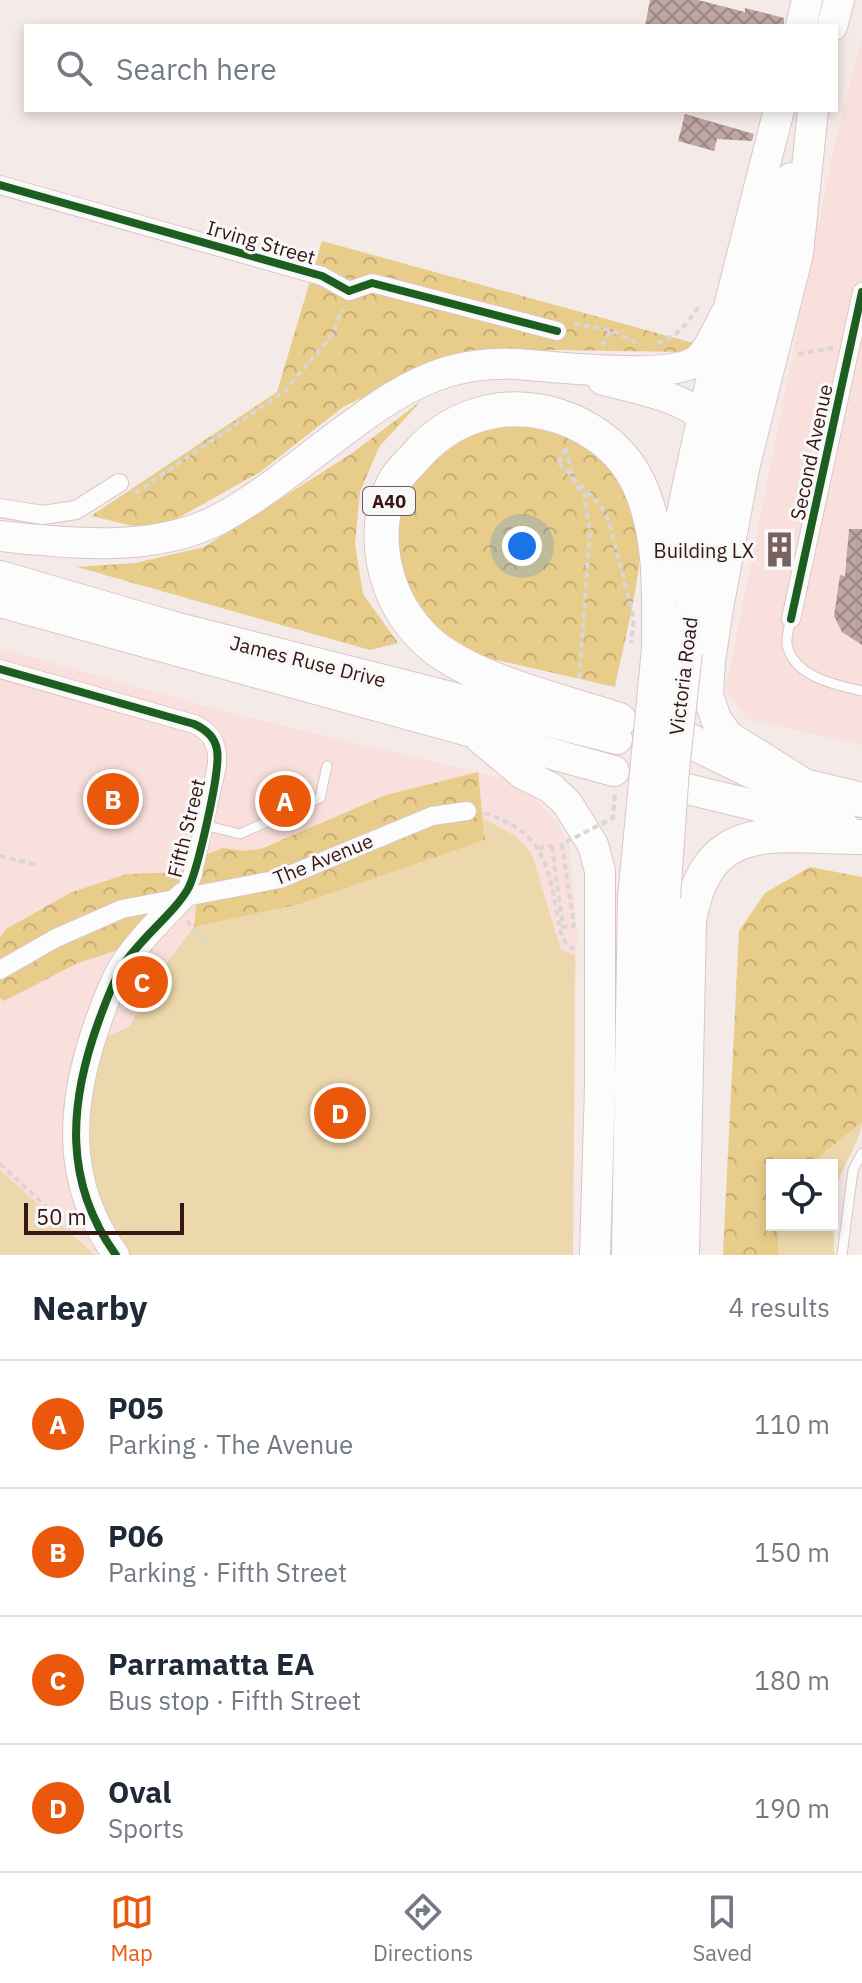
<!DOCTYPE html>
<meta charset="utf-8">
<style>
:root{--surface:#fff;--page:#f6f6f7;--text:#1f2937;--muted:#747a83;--line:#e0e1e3;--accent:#ea580c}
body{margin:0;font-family:"IBM Plex Sans",sans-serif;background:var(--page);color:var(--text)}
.controls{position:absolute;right:24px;bottom:24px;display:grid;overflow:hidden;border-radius:0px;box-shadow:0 4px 12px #0003}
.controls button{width:72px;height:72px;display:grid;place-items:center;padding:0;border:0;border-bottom:2px solid var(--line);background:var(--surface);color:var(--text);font:40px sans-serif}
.scale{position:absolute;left:24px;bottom:20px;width:160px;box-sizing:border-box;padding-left:8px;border:4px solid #361714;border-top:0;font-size:22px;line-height:28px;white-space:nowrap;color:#361714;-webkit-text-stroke:6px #f8f8f8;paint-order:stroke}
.you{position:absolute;left:522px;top:546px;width:28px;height:28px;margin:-20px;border:6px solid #fff;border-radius:50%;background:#1a73e8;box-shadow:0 0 0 12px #1a73e833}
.badge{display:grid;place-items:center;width:52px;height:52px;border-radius:50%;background:var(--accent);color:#fff;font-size:26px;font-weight:700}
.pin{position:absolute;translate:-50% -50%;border:4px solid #fff;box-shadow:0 2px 8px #0006}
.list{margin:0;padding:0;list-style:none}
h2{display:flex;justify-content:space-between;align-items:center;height:104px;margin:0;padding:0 32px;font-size:34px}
h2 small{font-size:26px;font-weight:400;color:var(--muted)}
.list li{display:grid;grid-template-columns:52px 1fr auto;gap:24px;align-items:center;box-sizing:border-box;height:128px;padding:0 32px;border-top:2px solid var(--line)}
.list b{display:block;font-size:30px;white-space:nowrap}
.list p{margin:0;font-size:26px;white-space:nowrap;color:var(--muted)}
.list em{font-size:26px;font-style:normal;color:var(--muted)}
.icon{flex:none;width:44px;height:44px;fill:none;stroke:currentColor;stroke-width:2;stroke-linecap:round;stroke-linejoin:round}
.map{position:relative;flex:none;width:862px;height:1255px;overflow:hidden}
.search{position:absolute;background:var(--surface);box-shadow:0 4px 12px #0003;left:24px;right:24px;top:24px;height:88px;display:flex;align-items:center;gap:20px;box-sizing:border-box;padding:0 28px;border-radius:0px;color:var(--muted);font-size:30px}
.sheet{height:616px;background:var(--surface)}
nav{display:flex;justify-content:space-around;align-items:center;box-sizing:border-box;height:112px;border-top:2px solid var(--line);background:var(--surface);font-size:22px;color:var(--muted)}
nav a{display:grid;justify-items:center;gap:4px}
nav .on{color:var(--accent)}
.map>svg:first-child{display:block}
.built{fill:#fae0dc}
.green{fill:#edd8ad}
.forest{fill:url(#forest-crowns)}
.building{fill:url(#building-cross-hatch)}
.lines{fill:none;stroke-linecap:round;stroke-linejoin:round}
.lane-casing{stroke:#dac6c3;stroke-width:11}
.street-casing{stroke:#dac6c3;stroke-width:20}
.secondary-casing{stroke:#dac6c3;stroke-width:28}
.primary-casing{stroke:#dac6c3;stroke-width:32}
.highway-casing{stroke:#dac6c3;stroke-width:36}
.path{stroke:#dad6d5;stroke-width:4;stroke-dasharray:6 4;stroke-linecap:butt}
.lane{stroke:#fdfcfc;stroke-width:9}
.street{stroke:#fdfcfc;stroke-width:18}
.secondary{stroke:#fdfcfc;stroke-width:26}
.primary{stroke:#fdfcfc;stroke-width:30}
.highway{stroke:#fdfcfc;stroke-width:34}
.highway-bridge-casing{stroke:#dac6c3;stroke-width:36;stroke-linecap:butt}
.path-bridge{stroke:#dad6d5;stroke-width:4;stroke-dasharray:6 4;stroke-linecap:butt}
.highway-bridge{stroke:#fdfcfc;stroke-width:34}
.cycleway-casing{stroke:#f8f8f8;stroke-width:13}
.cycleway{stroke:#1b5e20;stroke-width:8}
.labels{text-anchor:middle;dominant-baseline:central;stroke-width:6;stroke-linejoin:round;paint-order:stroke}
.shield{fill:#f8f8f8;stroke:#705a58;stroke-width:2}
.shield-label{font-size:18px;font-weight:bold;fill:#361714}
.street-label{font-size:20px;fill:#361714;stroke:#f8f8f8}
.poi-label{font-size:20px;fill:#361714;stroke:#f8f8f8;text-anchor:end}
</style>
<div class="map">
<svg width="862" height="1255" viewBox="0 0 862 1255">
<defs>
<pattern id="forest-crowns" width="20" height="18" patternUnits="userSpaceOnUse" patternTransform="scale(2)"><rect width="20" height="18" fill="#e8cc8a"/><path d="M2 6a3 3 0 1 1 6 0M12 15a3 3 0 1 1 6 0" fill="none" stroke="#c8ae76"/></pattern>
<pattern id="building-cross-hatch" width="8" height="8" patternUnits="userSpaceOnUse" patternTransform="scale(2)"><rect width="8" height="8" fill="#bea6a3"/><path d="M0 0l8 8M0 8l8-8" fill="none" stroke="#9b8684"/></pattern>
</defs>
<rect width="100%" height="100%" fill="#f4eae8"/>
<!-- built -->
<path class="built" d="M862,37v708l-116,-26 -20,-30 107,-537z
M0,648l222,63 246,59 38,10 26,15 25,27 13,25 7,84 -4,324h-573z"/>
<!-- green -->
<path class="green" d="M483,818l33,18 16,18 29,96 14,5 -2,300h-446l-31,-51 -13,-87 20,-78 27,-13 24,-46 40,-53 106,-23 185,-64z
M862,1122c0,18 -20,43 -25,64 -5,21 -2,47 -3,69h-56v-30h54v-60h-23z
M0,1170l95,85h-95z"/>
<!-- forest -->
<path class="forest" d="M322,241l375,103 -13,8 -130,-2 -112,8 -99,49 -83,65 -105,59 -64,-15 186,-124z
M421,401l-42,46 -19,45 -5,52 8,50 35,49 -28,7 -293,-83 58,-4 69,-16 147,-93z
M513,420c53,10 85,19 112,71 4,8 12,18 14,27 9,37 -16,129 -24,169l-140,-32 -44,-27 -20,-34 -12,-30 -3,-36 9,-43 64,-55z
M478,772l7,68 -185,64 -106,23 4,-40 -43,12 -31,49 -46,15 -74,38 -4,-3v-61l6,-8 66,-37 55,-18 54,-2 24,-17 18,-7 20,3 18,-2 125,-54z
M810,867l52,10v245l-53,43h-37v60h6v30h-55l16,-324 26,-38z"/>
<!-- building -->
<path class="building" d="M650,0h48l47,12v-4l39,10v8h-139z
M685,114l69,20 -2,7 -35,-2 -3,12 -36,-10z
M849,529h13v116l-20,-13 -8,-16 6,-41 5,1z
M775,531l19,4 -8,35 -19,-4z"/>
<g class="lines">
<defs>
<path id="lane" d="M791,619c-2,8 -5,19 -4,26 7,32 49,40 75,46
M204,825l36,9 80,-36 7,-32
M842,1255l11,-85 9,-17"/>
<path id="street" d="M0,185l322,91 27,15 23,-8 185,48
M0,508l43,7 33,-5 43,-27
M791,619l71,-327
M0,669l194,55c20,9 26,25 22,46l-24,107 -9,19
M0,970l56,-32 66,-29 158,-30 152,-63 35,-5"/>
<path id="secondary" d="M116,1255c-53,-73 -47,-151 -18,-233 7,-19 14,-40 25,-57 16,-25 39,-47 60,-69"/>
<path id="primary" d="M801,26l6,-26
M832,26l7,-26
M603,380c32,8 93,18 110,49
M0,536c69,8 157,17 221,-18 37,-20 71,-48 104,-73 39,-29 77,-60 125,-74 21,-6 44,-8 66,-7 35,2 162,19 185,-7 10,-11 17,-29 24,-42
M0,576l178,52 439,111
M667,592c29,-163 71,-322 112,-482
M0,602l614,169
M685,652c20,-162 62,-317 106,-474
M480,738l43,36 28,14 16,15 26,42 7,26v215l-5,169
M803,783l-75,-47 -12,-17 -8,-24 2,-34 8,-53 27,-144 53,-210 15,-144
M687,789l157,38"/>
<path id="highway" d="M619,720c-56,-19 -158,-41 -198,-85 -38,-40 -53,-105 -25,-156 5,-8 14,-16 20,-23 41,-47 102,-59 158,-34 32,15 57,39 69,72 19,49 16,104 16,155
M690,741l72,35 100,24
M629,1255l6,-357
M656,1255l7,-358
M682,1255l7,-334c18,-106 89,-84 173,-84"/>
</defs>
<!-- lane casing -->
<use href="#lane" class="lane-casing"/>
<!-- street casing -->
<use href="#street" class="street-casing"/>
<!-- secondary casing -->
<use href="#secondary" class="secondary-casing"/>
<!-- primary casing -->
<use href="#primary" class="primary-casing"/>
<!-- highway casing -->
<use href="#highway" class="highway-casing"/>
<!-- path -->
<path class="path" d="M574,324l37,6 30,15
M657,343c21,-6 30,-20 43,-38
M602,346l9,-16
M798,354l35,-6
M566,448l8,36 10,10 6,38 -11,149
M559,463l6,-14
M135,493l150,-102 48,-57 9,-25
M484,813c58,19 63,46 73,101 3,13 3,25 14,34h6
M538,848l14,-2
M0,856l37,9
M187,921l20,23
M0,1164l75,69"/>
<!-- lane -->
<use href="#lane" class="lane"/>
<!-- street -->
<use href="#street" class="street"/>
<!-- secondary -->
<use href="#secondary" class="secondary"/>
<!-- primary -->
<use href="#primary" class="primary"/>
<!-- highway -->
<use href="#highway" class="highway"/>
<defs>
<path id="highway-bridge" d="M663,897l9,-128 13,-117
M635,898l24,-249"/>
</defs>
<!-- highway-bridge casing -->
<use href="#highway-bridge" class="highway-bridge-casing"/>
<!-- path-bridge -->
<path class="path-bridge" d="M559,463l42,43 8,15 25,98 -3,24
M552,846l11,81 11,-1 -12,-82 51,-26 2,-23"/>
<!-- highway-bridge -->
<use href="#highway-bridge" class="highway-bridge"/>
<defs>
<path id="cycleway" d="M0,185l322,91 27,15 23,-8 185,48
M791,619l71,-327
M0,669l194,55c11,5 21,12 23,26 4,20 -19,117 -28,137 -13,25 -50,52 -67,80 -10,17 -17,37 -24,56 -29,81 -35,159 18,232"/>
</defs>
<!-- cycleway casing -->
<use href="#cycleway" class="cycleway-casing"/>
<!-- cycleway -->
<use href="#cycleway" class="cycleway"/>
</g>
<!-- icons -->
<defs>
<symbol id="building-bare" viewBox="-9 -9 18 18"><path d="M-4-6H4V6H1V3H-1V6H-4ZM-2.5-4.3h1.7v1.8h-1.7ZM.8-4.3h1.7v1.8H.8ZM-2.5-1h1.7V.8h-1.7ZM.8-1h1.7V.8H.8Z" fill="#78615e" stroke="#f8f8f8" stroke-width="2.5" paint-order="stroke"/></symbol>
</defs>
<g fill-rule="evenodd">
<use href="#building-bare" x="754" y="524" width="51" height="51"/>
</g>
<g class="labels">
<!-- shield labels -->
<rect class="shield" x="363" y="487" width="52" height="28" rx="6"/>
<g class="shield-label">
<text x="389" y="501">A40</text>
</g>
<!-- street labels -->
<g class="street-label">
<text transform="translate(261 242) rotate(16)">Irving Street</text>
<text transform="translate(811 452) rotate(-78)">Second Avenue</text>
<text transform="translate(308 661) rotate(14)">James Ruse Drive</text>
<text transform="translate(683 676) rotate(-83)">Victoria Road</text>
<text transform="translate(186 828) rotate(-76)">Fifth Street</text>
<text transform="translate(323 859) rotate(-22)">The Avenue</text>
</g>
<!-- poi labels -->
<g class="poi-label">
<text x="754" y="550">Building LX</text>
</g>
</g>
</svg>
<div class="controls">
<button><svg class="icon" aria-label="locate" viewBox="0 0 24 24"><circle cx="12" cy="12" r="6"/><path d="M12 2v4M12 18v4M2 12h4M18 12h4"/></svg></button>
</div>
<div class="scale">50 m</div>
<div class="you"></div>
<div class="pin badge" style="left:285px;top:801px">A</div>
<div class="pin badge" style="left:113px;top:799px">B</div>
<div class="pin badge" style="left:142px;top:982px">C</div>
<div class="pin badge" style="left:340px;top:1113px">D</div>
<div class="search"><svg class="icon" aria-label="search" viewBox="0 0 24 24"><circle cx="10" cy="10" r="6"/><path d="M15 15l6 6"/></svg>Search here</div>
</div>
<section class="sheet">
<h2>Nearby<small>4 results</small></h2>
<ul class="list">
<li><span class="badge">A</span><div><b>P05</b><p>Parking · The Avenue</p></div><em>110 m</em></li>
<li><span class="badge">B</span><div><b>P06</b><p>Parking · Fifth Street</p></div><em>150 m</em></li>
<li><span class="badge">C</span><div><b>Parramatta EA</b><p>Bus stop · Fifth Street</p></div><em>180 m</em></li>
<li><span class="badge">D</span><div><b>Oval</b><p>Sports</p></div><em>190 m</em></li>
</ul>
</section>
<nav>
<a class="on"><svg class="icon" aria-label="map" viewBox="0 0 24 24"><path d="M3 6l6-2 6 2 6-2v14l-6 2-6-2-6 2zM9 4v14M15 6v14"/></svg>Map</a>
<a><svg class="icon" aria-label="directions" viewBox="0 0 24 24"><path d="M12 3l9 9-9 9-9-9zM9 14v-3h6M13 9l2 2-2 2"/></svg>Directions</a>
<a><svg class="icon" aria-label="saved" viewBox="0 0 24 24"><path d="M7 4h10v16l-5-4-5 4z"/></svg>Saved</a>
</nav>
